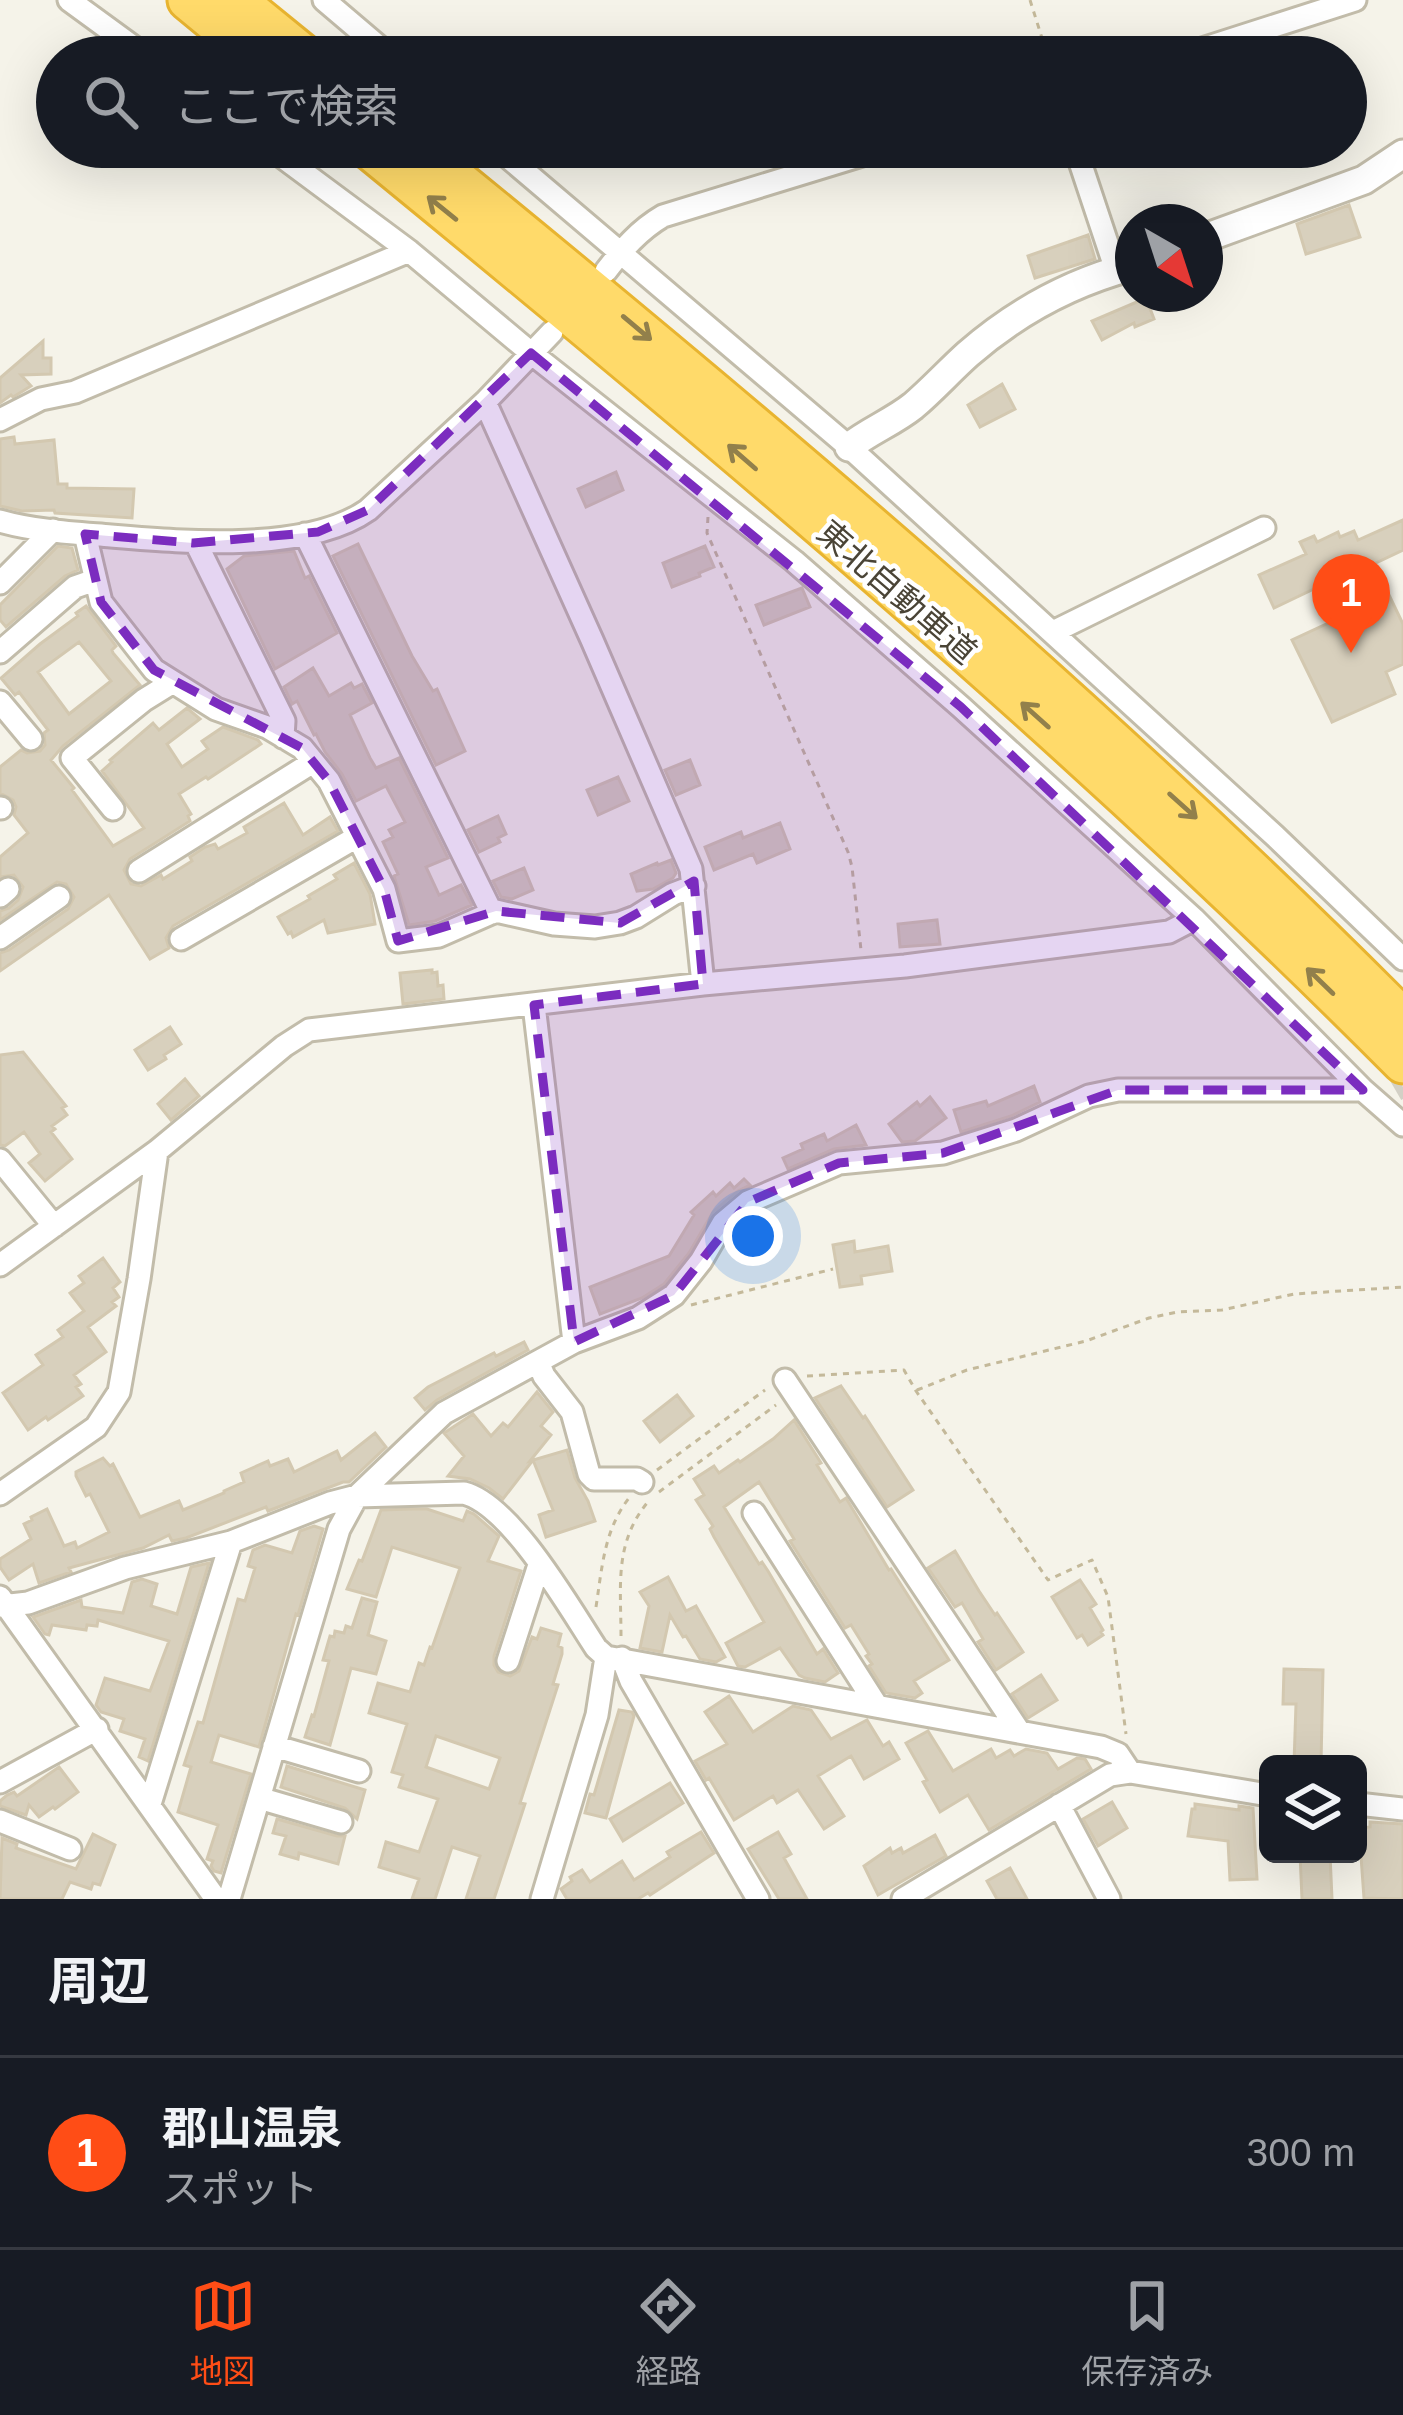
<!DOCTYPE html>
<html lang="ja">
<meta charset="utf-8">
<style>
:root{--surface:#171b24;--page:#242831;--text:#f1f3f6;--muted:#9ea1a6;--line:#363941;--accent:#ff4d16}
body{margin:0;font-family:Helvetica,"Noto Sans JP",sans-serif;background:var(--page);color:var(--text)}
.controls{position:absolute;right:36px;bottom:36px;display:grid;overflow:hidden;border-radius:18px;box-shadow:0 12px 48px #0002}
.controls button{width:108px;height:108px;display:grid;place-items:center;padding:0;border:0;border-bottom:3px solid var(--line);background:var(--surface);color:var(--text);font:60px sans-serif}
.compass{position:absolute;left:1115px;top:204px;width:108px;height:108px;border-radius:50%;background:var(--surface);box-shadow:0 12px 48px #0002;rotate:141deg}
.you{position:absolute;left:753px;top:1236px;width:42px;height:42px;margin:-30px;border:9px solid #fff;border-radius:50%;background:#1a73e8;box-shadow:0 0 0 18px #1a73e833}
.badge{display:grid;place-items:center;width:78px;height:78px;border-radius:50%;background:var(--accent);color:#fff;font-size:39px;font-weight:700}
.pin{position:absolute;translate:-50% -99px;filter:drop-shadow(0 3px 6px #0008)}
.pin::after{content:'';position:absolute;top:63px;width:42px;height:36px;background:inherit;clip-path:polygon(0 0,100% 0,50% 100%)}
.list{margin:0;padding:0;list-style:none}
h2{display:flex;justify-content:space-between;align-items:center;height:156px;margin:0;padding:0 48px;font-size:51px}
h2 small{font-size:39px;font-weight:400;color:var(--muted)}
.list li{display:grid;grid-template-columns:78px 1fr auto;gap:36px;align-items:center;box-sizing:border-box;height:192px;padding:0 48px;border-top:3px solid var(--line)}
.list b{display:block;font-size:45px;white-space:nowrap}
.list p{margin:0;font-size:39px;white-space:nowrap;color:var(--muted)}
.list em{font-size:39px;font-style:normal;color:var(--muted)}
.icon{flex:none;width:66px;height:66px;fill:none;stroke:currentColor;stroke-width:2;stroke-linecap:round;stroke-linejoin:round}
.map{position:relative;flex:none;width:1403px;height:1899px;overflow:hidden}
.search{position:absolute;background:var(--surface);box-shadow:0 12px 48px #0002;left:36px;right:36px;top:36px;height:132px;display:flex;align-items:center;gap:30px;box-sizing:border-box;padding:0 42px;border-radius:66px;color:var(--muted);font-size:45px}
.sheet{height:348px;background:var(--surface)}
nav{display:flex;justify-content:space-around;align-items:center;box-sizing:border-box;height:168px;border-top:3px solid var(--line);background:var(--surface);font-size:33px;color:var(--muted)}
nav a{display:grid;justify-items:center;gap:6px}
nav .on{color:var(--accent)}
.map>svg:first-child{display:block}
.building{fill:#d8d0bd;stroke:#d3c8b0;stroke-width:3;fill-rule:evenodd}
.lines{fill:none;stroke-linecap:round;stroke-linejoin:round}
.minor-tunnel{stroke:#d3d0c5;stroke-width:21;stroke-dasharray:21 10;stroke-linecap:butt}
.minor-casing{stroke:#c2bcaa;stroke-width:27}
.tertiary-casing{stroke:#c2bcaa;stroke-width:33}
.motorway-casing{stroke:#e8b430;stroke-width:45}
.path{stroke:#c4b99a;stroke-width:3;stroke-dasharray:6 6;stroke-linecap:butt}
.minor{stroke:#fff;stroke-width:21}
.tertiary{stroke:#fff;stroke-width:27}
.motorway{stroke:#ffda6a;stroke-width:39}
.oneway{stroke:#92804b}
.marked{fill:#7b2cbf;fill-opacity:0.2;stroke:#7b2cbf;stroke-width:9;stroke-dasharray:24 15;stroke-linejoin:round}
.labels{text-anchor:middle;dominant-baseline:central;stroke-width:9;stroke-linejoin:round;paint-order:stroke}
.street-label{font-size:33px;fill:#4a4436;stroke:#fff}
</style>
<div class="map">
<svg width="1403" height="1899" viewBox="0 0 1403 1899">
<rect width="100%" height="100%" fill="#f5f3e9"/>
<!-- building -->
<path class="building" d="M1349,205l11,32 -54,17 -9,-30z
M1088,235l7,24 -60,19 -7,-22z
M1146,298l8,21 -19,8 -1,-4 -32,17 -10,-19z
M43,341v17h8v16l-30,1 10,11 -18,11 -2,-2 -11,8v-25z
M1002,384l13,25 -35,18 -12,-22z
M14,437l1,7 39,-4 4,44h9v4l67,1 -2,29 -77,-5 -1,-3 -32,1 -22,-5v-67z
M616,472l7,18 -37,17 -8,-18z
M1403,520v30l-46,22 2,5 -15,8 -24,11 -4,-8 -42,20 -15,-33 47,-21 -6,-12 14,-6 3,6 21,-10 2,5 14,-6 4,9z
M358,544l54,112 21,35 4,-2 28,62 -29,14 -103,-209z
M58,546l14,2 6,22 -13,6 -59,51 -6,-7v-15z
M705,546l9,21 -15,6 1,3 -28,11 -9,-24z
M294,551l11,27 4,-2 28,57 -62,36 -48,-100 17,-13z
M802,588l8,19 -46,18 -8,-20z
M1389,595l14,29v40l-17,8 9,22 -63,28 -40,-82z
M86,606l30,40 -4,4 1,3 27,32 -77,61 -12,14 23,28 -2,2 41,56 31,-18 -42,-57 10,-9 -2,-2 43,-37 6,7 28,-22 13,11 -33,25 15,23 26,-18 -6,-8 21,-14 35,13 3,4 -53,35 -2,-2 -27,17 12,20 -3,2 2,5 -60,38 -6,11 7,14 10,2 20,-11 2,4 29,-18 -2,-4 15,-10 10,-3 3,5 29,-16 -3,-6 40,-24 19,32 27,-18 8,14 -165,95 -7,12 3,10 -19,11 -41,-64 -109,76v-18l9,-3 59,-41 6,-12 -8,-13 -9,-2 -57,38v-9l9,-3 9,-8 5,-13 -9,-12 -14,2v-20l28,-24 -14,-18 2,-8 -3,-7 -13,-7v-26l21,-17 6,3 13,-2 5,-6 -1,-12 4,-3 -29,-38 -4,3 -14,-17 39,-34 38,-28 -2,-3zM79,642l32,39 -42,33 -31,-42z
M313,668l16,28 22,-13 3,5 8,-4 10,19 -22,12 20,43 6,10 23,-10 49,100 -22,9 13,28 22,-10 11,20 -37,16 -26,4 -15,-49 4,-2 -15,-32 10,-5 -4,-7 16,-8 -19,-36 -30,15 -14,-27 -17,-22 -9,-18 -2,1 -17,-34 -5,3 -8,-17z
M690,760l10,25 -24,10 -11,-25z
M618,777l11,24 -31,14 -11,-25z
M498,816l8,18 -8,4 2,4 -21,10 -11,-22z
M780,823l10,26 -33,14 -4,-9 -39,16 -9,-23 36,-15 2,6z
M671,860l5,13 -3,5 -20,11 -16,2 -6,-17 26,-11 1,2z
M354,863l16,31 5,30 -47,9 -4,-13 -31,17 -2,-5 -3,2 -10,-17 32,-18 -2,-3 29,-17 -3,-4z
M524,868l9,22 -21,9 -11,-2 -8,-16z
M937,920l3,24 -40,3 -2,-23z
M432,970v3l5,-1 1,14 5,-1 1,14 -41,5 -3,-31z
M170,1027l11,17 -17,11 2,4 -18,11 -13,-20z
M23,1052l43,54 -4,2 5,7 -15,11 3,3 -4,3 21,27 -27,22 -16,-18 11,-9 -16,-22 -19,14 -5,-1v-90z
M185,1079l14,17 -28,24 -13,-16z
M1034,1086l6,16 -29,14 -50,16 -7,-22 32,-9 2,5z
M930,1097l16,21 -31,23 -13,1 -13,-18 28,-22 3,4z
M856,1125l10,20 -32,4 -46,20 -5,-11 20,-9 -2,-5 23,-10 3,7z
M744,1179l6,6 -12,6 -25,21 -24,41 -25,31 -22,14 -42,16 -10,-27 79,-31 25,-41 -3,-3 22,-20 3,4 14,-13 4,5z
M854,1241l1,11 33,-6 4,25 -31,5 1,8 -22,3 -7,-42z
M103,1258l17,24 -7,6 6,9 -7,5 4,4 -28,21 18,25 -32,23 7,9 -5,3 7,9 -35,24 -2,-3 -18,13 -25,-37 40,-28 -7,-10 27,-18 -5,-7 26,-19 -14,-18 14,-10 -5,-7z
M524,1342l4,8 -91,50 -12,10 -10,-12 13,-11 66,-34 2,3z
M841,1386l22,32 2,-2 48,74 -26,17 -72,-109z
M537,1392l16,20 -12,14 10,9 -21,26 37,-11 8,28 13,23 7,20 -49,16 -7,-22 14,-5 -20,-50 -30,39 -14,-11 -19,-9 -22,-3 16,-20 -20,-23 29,-19 18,22 12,-13 5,4z
M677,1395l16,21 -33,26 -16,-21z
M794,1420l27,43 -4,2 23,37 6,-4 43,72 2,-1 58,91 -35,21 8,12 -7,5 -29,-5 -17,-27 3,-2 -6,-8 3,-2 -18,-29 -6,3 -55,-87 4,-2 -35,-57 -35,25 35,57 3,-2 6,9 49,83 6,-5 15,24 -13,9 -20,-4 -6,-3 -19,-27 -35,19 -7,-1 -12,-23 38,-21 -50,-85 -4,-8 3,-3 -17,-26 8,-5 -10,-16 20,-13 5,7 19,-13 2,2 33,-23z
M375,1433l11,14 -37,35h-6l-75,29 -2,-4 -80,31 -14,3 -3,-6 -26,13 -74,20 2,4 -32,11 -6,-19 -24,16 -9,-13v-8l31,-20 -7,-15 8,-4 -1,-3 16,-8 17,37 11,-4 2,6 32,-16 -19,-38 -4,2 -10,-20v-4l27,-14 7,8 3,-2 27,53 39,-16 4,9 41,-17v-2l20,-9 -3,-9 27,-12 2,5 18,-7 6,13 43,-21 4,9z
M412,1509h15l36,12 4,-10 7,3 25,22 -11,25 33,10 -27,85v9l4,7 12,4 9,-5 13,-34 5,2 4,-11 20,6 -3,12 4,2v6l-9,30 5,1 -38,118 5,1 -31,95h-28l14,-43 -28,-9 -17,52h-23l7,-20 -40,-12 7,-25 33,10 19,-53 -39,-12 4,-12 -11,-3 15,-48 -38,-11 9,-30 32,9 9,-29 5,2 6,-18 2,1 28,-80 -68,-21 -16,50 -29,-8 12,-29 3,1 19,-51zM436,1736l64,22 -11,31 -63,-22z
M314,1526l9,3 -25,86 -2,-1 -37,133 -40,-12 -8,27 40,12 -30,99 -7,-2 -3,-5 2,-5 -6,-2 11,-34 -40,-13 13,-45 -7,-2 14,-43 5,1 35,-124 7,2 10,-33 -7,-2 5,-16 12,-5 27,8 8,-22z
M955,1551l24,40 16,24 2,-2 26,39 -27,18 -18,-28 5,-3 -21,-36 -7,4 -27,-39z
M209,1563l-61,198 -9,-4 6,-18 -25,-8 4,-12 -23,-7 -5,-7 9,-27 45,13 19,-50 -71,-21 -1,6 -10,-1 -1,5 -34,-5 -3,10 -4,-1 -12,-17 48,-17 1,7 41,6 9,-31 10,-3 15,5 -6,22 26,8 14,-47z
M668,1577l18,34 10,-5 29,51 -9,5 -16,-3 -14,-23 -3,1 -13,-22 -8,37 -22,-4 9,-42 -9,-14z
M1080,1580l16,24 -6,4 13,22 -2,2 2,3 -15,10 -6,-10 -5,3 -25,-41z
M362,1598l15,4 -9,33 18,6 -10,33 -25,-6 -21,77 -25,-8 7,-22 2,1 15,-55 -6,-1 7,-24 4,1 1,-6 9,2 2,-7 6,2z
M1284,1669l39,1 -2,94h-27l2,-60h-13z
M1041,1675l16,25 -29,18 -16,-24z
M729,1696l24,36 40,-26 18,4 20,29 36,-19 16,26 6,-4 10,17 -35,20 -13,-23 -33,20 26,40 -20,13 -26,-39 -21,13 -4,-7 -39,24 -25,-42 -3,2 -11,-19 32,-17 -22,-32z
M619,1710l13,2 2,4 -28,102 -21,-5 5,-19 4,1z
M928,1731l25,40 38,-22 5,9 14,-8 4,6 12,-7 21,4 11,16 19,-11 8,1 6,10 -102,61 -21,-35 -28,17 -17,-30 4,-2 -21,-37z
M287,1766l78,24 -8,29 -12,-11 -64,-21z
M59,1767l19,25 -23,17 -2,-2 -14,10 -10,-12 -3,10 -26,-9v-5l7,-6 7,-3 3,4z
M670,1783l13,20 -60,38 -13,-22z
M1112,1802l15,26 -29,18 -15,-27z
M1195,1804l44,6v-4l14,2 4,71 -27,1 -2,-39 -40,-5 4,-27h3z
M277,1819l60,17h8l-7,28 -39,-11 -1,6 -18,-5 6,-18 -13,-3z
M1370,1822l33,2v75l-39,-1 -5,-70 11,-1z
M701,1832l13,21 -64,42 -2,-2 -10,6h-71l-6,-10 11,-8 -2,-4 12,-7 8,12 32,-21 12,19 36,-23 -3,-5z
M778,1832l13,22 -7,4 23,41h-28l-31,-50z
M93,1834l22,11 -15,40 -7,-2 -2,6 -21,-7 -8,17h-62l2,-61 15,6 -1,4 60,21z
M935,1835l11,21 -68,39 -14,-29 26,-18 2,5 9,-5 2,5z
M1300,1854h30l2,45h-30z
M1010,1868l17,31h-30l-10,-18z"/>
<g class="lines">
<!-- minor-tunnel -->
<path class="minor-tunnel" d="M1396,1091l7,-4"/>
<defs>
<path id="minor" d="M69,0l78,57
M324,0l67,57
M1177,57l178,-57
M269,147l140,104 122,102 263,208 167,146 233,212 169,171 40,35
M496,147l353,300 426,389 128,123
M1075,147l41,123
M606,271c17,-22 33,-41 57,-55l225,-69
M485,402l107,238 99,229 12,115
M0,420l41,-21 34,-7 334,-141
M0,521c35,10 75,12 111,15 72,6 196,17 257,-26l117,-108 67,-70
M85,534l16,68 53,68 62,39 51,18 35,21 27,33 55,108 14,52 41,-5 57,-25 58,13 41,3 25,-4 16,-6 37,-23 21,-8
M305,534l187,379
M196,543l88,178 -1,16
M0,583l53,-53
M1053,632l211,-104
M0,652l75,-65 20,-7
M0,702l31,37
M0,808h1
M113,809l-41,-51 72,-58 29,-18
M139,871l174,-109
M0,896l8,-7
M0,938l59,-41
M181,939l176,-102
M534,1005l40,337
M0,1160l54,66
M0,1265l157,-114 127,-105 25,-16 394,-46 202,-18 264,-34 25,-13
M538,1362l6,14 28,36 17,62 5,5h43l5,3
M785,1380l234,351
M0,1494l96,-67 23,-35 20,-113 18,-128
M754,1513l123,193
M0,1597l216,302
M0,1606l28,-3 97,-35 106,-26 99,-39 27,-7 107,-3c47,12 105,114 132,155l10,9 495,90 17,7 12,18 138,23
M622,1658l9,23 127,218
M508,1661l31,-96
M274,1746l85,25
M0,1782l97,-53
M259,1798l82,24
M150,1804l81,-262
M1358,1804l45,5
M1059,1805l50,94
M0,1821l70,28
M229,1899l110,-370 18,-33 87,-83 130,-71 64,-24 36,-23 27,-34 22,-38 25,-21 91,-39 104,-10 73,-23 73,-34 29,-6h245
M542,1899l55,-184 9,-58
M903,1899l207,-124 20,-3"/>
<path id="tertiary" d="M1205,238l159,-58 39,-26
M849,447c20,-16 44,-25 64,-41 19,-16 36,-35 55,-52 47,-41 104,-72 165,-88"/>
<path id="motorway" d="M188,0l69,57
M236,0l70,57
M367,147c357,292 711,589 1036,916
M417,147c340,277 677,561 986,872"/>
</defs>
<!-- minor casing -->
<use href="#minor" class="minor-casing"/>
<!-- tertiary casing -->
<use href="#tertiary" class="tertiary-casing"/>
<!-- motorway casing -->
<use href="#motorway" class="motorway-casing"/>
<!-- path -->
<path class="path" d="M1030,0l18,57
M708,517l-1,16 141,319 4,15 9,83
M691,1305l142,-36
M807,1376l97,-6 12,21 132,189 44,-20 16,37 18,137
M917,1390l50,-20 119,-29 63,-23 28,-6 45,-2 72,-16 109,-7
M657,1470l108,-80
M659,1492l117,-87
M596,1607c6,-39 8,-77 33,-109
M621,1636c0,-50 -7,-92 26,-133"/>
<!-- minor -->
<use href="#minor" class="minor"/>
<!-- tertiary -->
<use href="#tertiary" class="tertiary"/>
<!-- motorway -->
<use href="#motorway" class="motorway"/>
</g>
<!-- one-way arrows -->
<defs><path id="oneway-shaft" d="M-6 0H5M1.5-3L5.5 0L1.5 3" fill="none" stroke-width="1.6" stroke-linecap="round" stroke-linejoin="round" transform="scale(3)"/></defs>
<g class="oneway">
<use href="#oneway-shaft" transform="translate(442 208) rotate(-141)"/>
<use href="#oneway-shaft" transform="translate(637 328) rotate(40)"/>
<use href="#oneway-shaft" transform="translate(742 457) rotate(-139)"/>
<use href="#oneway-shaft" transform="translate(1035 715) rotate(-138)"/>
<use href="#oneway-shaft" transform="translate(1183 806) rotate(42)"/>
<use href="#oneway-shaft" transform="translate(1320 981) rotate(-136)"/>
</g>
<!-- marked area -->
<path class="marked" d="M531,353l430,354 402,383h-245l-175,63 -104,10 -91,39 -74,93 -100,47 -40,-337 169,-21 -9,-103 -74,42 -124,-12 -98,30 -14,-52 -55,-108 -27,-33 -148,-78 -53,-68 -16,-68 108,9 125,-11 50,-22z"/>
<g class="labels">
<!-- street labels -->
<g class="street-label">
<text transform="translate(897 592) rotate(41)">東北自動車道</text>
</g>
</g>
</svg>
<div class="controls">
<button><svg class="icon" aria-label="layers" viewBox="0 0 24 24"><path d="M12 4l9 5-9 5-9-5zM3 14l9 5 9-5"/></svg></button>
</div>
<svg class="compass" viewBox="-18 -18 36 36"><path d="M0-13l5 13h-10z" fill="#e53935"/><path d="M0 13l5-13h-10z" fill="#9ea1a6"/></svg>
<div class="you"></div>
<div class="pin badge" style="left:1351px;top:653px">1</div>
<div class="search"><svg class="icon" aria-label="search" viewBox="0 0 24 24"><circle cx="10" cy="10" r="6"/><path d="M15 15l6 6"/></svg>ここで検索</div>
</div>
<section class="sheet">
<h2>周辺<small></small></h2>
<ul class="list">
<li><span class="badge">1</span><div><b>郡山温泉</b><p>スポット</p></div><em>300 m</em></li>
</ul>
</section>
<nav>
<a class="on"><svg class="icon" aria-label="map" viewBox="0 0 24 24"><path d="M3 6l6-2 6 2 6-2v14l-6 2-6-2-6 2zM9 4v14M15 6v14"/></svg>地図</a>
<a><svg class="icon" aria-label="directions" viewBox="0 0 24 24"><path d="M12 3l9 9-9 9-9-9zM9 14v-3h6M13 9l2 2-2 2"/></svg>経路</a>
<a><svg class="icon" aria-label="saved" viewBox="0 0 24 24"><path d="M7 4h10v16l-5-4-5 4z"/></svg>保存済み</a>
</nav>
